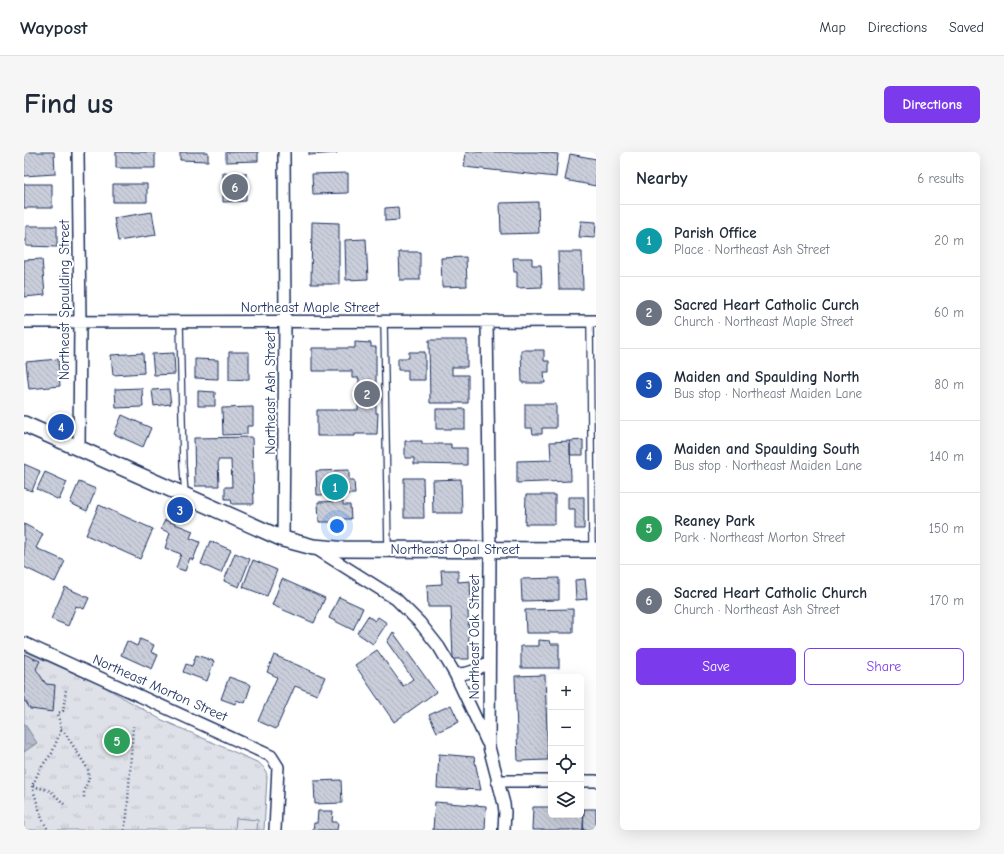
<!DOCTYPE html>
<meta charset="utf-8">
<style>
:root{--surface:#fff;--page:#f6f6f7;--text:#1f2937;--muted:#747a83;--line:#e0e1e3;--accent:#7c3aed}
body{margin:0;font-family:"Comic Neue",sans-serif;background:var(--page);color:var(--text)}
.controls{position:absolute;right:12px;bottom:12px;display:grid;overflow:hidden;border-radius:6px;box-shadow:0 4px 16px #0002}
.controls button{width:36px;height:36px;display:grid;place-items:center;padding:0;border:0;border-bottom:1px solid var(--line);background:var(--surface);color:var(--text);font:20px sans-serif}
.you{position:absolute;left:313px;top:374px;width:14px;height:14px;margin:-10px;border:3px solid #fff;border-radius:50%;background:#1a73e8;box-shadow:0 0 0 6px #1a73e833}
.badge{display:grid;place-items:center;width:26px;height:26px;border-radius:50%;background:var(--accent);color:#fff;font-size:13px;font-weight:700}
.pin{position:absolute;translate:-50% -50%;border:2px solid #fff;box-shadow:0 1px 4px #0006}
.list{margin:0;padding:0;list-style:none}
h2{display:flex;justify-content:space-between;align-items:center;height:52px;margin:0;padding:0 16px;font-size:17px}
h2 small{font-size:13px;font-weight:400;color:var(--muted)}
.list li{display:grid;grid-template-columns:26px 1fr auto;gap:12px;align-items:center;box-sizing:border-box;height:72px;padding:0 16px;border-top:1px solid var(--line)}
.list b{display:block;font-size:15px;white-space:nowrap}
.list p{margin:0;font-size:13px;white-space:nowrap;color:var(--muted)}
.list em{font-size:13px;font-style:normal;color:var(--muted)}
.actions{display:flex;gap:8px;padding:12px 16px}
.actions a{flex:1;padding:9px 0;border:1px solid var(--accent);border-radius:6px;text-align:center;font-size:14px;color:var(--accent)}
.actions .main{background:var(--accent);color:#fff}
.icon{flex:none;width:22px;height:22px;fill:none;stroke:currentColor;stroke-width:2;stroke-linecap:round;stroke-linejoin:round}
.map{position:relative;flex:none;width:572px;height:678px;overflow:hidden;border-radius:6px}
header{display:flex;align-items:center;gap:24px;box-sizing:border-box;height:56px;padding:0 20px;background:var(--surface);border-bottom:1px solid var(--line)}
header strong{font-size:19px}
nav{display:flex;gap:22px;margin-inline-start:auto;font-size:14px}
.intro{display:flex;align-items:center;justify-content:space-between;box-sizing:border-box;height:96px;padding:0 24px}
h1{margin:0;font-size:28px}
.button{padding:10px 18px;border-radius:6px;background:var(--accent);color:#fff;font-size:14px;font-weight:700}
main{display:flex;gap:24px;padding:0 24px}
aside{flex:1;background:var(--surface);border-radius:6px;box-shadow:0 4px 16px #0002}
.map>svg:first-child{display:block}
.grass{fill:url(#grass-tufts);stroke:#7c88a2}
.pitch{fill:#dee1e7;stroke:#7c88a2}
.water{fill:url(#water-ripples);stroke:#77839f}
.building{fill:url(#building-back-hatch);stroke:#1b2f5e}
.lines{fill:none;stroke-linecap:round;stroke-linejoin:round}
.lane-casing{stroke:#1b2f5e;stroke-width:8}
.street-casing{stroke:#1b2f5e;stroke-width:14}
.secondary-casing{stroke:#1b2f5e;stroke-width:18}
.path{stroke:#1b2f5e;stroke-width:2.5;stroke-dasharray:1 3;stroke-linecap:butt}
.lane{stroke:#fff;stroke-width:5.5}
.street{stroke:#fff;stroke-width:11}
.secondary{stroke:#fff;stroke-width:15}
.labels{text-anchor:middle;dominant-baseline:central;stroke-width:4;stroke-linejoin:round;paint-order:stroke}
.street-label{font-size:14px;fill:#1b2f5e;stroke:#fff}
</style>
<header>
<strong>Waypost</strong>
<nav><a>Map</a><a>Directions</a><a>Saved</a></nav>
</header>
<div class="intro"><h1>Find us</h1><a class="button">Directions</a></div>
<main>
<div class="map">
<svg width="572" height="678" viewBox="0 0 572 678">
<defs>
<pattern id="grass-tufts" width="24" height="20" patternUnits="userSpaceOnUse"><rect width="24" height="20" fill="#dee1e7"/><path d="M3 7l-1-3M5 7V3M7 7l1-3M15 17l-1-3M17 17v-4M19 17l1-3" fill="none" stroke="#bec1c9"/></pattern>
<pattern id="water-ripples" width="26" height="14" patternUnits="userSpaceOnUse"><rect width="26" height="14" fill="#b5bbca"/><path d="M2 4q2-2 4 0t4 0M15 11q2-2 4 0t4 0" fill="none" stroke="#9298a7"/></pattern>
<pattern id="building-back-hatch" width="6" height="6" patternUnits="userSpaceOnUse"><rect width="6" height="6" fill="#caceda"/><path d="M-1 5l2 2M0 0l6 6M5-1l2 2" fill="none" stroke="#adb1be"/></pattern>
</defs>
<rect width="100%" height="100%" fill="#fff"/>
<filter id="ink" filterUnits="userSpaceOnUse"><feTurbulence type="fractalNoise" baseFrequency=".025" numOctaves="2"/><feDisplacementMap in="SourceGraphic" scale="8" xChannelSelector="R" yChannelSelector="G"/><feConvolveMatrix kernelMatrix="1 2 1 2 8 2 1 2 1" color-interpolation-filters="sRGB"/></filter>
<g filter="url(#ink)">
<!-- grass -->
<path class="grass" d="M0,499l79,35 57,33 99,44c5,4 8,8 8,15l-3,52h-240z"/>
<!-- pitch -->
<path class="pitch" d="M212,666l22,2 -1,10h-22z"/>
<!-- water -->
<path class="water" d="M0,571l13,20 -13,9z"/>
<!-- building -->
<path class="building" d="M0,0h30l1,22 -31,2z
M92,0h39v16h-39z
M156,0h28v9l-28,-1z
M202,0h32v9l-32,1z
M285,0h28v1l-28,2z
M442,0h73l19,2 -2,23 -92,-10z
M546,2l26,5v27l-31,-6z
M199,21h23v28l-23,1z
M324,21v20l-35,1 -1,-20z
M0,32h28v24h-28z
M89,32h34v18h-34z
M514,50l1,31 -38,1 -1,-31z
M374,55l1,13 -14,1v-13z
M128,60l4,23 -38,6 -4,-23z
M557,69l15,1 -1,16 -16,-1z
M288,70l27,1v61h-28z
M2,74h31v21l-31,-1z
M342,87l2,40 -22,1 -1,-40z
M375,100h21v28h-20z
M534,100h24l1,37h-24z
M442,105l1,29 -25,1 -1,-29z
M489,106h19v7h9l1,22 -25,1v-16h-3z
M18,107l3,36 -21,2v-37z
M405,188h38v27h-15v8h16v28h-38z
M331,190l16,1v4h5v66h2l-1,21h-22v2h-38v-26h41l1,-32h-7v-7h-40v-23h43z
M497,198h23v11h5v11h-5l1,11h-23z
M205,200h20v27l-20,1z
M385,200h16v28h-17v-10h-10v-12h11z
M119,201l1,20 -31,2 -2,-20z
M150,201l1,21 -21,1 -2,-21z
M34,207l2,27 -31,3 -3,-27z
M171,207l23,1v19l-23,-1z
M118,236l1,19 -27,1 -1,-19z
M145,237l2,15 -17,2 -2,-16z
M174,239l17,1v14h-17z
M501,252h31v24h-14v6h-9l-1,-6h-7z
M229,255v19h-6v8l-24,1 -1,-27z
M412,257h29v20h-29z
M98,263l29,13 -8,19 -29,-13z
M228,285l2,67h-22l-1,-5h-6v-12h7l-1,-27h-13l1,26h-24l-1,-48z
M559,288v15h-13v-14z
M381,289h17v3h29v4h16v17l-53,-1v-6h-9z
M546,289l1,40 -54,2v-22l34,-1 -1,-18z
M0,312l16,7 -8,20 -8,-3z
M325,318v10h5l1,14 -38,1 -1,-24z
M21,320l22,10 -8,18 -22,-11z
M380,326h19l1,40h-20z
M437,327l1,34h-29l-1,-33z
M55,330l17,7 -9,22 -17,-8z
M502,343h29v29h-30z
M544,345h16v32h-9v-20h-7z
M319,349v4h7l1,14h-9v3h-23l-1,-20z
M75,353l54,24 -13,30 -54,-24z
M141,368l28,11 -3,7 10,4 -7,18 -3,-2 -5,13 -9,-3 5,-14 -16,-6 5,-15 -9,-4z
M0,372l19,10 -7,14 29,13 -10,21 -31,-15z
M186,389l21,9 -10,23 -20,-9z
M211,401l15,6 -11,28 -15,-6z
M229,408l24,10 -10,26 -24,-9z
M417,418h17v12l12,-1 1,25h-3l1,53h-16l-2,-52h-23l-1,-22 15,-1z
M535,426v22l-37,1 -1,-22z
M258,427l43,19 -11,25 -42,-18z
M561,427l2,20 -11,1 -1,-20z
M41,435l24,11 -5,11 -8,-3 -8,20 -17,-7z
M315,445l24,11 -10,22 -24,-12z
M549,457v24h-47l-1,-23z
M344,464l7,5 3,-4 9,6 -14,21 -16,-11z
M369,480l43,60 -42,30 -39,-57 22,-15 26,36 10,-7 -26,-37z
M116,487l14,6 -3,7 7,3 -6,14 -31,-14 6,-14 10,5z
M515,488l11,1 1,3h8v24h-38v-22h18z
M0,502l16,7 -4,8 10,15 9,1 -2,27 -23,-3 -4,-7 -2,-1z
M172,503l18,6 -7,20 -24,-9 3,-8 6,2z
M250,503l51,22 -8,18 -22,-9 -19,43 -18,-8 19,-44 -10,-5z
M521,523l3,85 -30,1 -3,-85z
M205,525l22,8 -6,18 -9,-3 -1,4 -14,-5z
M427,553l8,17 -22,10 -8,-17z
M415,602l35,3 7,33 -44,-2z
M317,628l1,23 -27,1 -1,-23z
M411,650l51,4 -1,24h-52z
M509,655h18v8h30v-7l3,1 -1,21h-51z
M560,657h12v21h-13z
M294,659h15l-1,11h6l-1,8h-24l1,-7h3z"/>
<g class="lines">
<defs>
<path id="lane" d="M566,169l2,228
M156,170l3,144 2,28
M360,170l4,227"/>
<path id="street" d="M54,0l2,170 -1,126
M463,169l3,229 -1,197 15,57 1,8 -1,18
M0,170l572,-1
M259,387l2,-218 -1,-169
M291,396l81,51 24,24 19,24 16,27 32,68
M0,491l247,113 7,11 -3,63
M431,522c16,0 21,-4 34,-12
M473,629h54
M557,629h15"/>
<path id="secondary" d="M0,272l259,115 30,8 24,2 259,1"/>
</defs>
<!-- lane casing -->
<use href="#lane" class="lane-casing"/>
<!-- street casing -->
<use href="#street" class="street-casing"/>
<!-- secondary casing -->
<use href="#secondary" class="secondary-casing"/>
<!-- path -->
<path class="path" d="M37,578l4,3 23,36 1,10 -5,11v9
M8,634l10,33 6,11
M40,652l-13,-13 -19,-5 9,-19 11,-14 9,-23 -3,-17 5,-2 3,-22
M100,678l3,-14 6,-90"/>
<!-- lane -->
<use href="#lane" class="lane"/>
<!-- street -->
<use href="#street" class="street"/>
<!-- secondary -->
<use href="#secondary" class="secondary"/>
</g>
</g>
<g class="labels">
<!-- street labels -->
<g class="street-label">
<text transform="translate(40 148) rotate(-90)">Northeast Spaulding Street</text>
<text x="286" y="155">Northeast Maple Street</text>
<text transform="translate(246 241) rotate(-90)">Northeast Ash Street</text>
<text x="431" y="397">Northeast Opal Street</text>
<text transform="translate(450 485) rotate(-90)">Northeast Oak Street</text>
<text transform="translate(136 536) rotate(24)">Northeast Morton Street</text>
</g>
</g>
</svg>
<div class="controls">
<button>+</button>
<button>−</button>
<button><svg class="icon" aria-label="locate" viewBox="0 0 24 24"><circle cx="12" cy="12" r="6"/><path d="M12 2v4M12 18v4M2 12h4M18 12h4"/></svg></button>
<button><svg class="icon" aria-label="layers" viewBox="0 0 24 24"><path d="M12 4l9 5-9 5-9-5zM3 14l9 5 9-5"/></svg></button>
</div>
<div class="you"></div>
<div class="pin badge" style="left:311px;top:335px;background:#0f9aa8">1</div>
<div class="pin badge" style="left:343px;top:242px;background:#6b7280">2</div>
<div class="pin badge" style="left:156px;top:358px;background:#1a4fb4">3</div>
<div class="pin badge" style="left:37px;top:275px;background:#1a4fb4">4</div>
<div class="pin badge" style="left:93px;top:589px;background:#2e9e5b">5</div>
<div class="pin badge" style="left:211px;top:35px;background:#6b7280">6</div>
</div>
<aside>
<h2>Nearby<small>6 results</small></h2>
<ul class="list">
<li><span class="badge" style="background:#0f9aa8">1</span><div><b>Parish Office</b><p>Place · Northeast Ash Street</p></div><em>20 m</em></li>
<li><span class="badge" style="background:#6b7280">2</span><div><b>Sacred Heart Catholic Curch</b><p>Church · Northeast Maple Street</p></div><em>60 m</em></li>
<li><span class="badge" style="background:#1a4fb4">3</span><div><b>Maiden and Spaulding North</b><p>Bus stop · Northeast Maiden Lane</p></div><em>80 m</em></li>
<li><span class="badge" style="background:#1a4fb4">4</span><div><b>Maiden and Spaulding South</b><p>Bus stop · Northeast Maiden Lane</p></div><em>140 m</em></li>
<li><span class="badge" style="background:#2e9e5b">5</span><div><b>Reaney Park</b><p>Park · Northeast Morton Street</p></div><em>150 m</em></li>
<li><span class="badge" style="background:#6b7280">6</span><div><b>Sacred Heart Catholic Church</b><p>Church · Northeast Ash Street</p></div><em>170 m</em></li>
</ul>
<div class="actions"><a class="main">Save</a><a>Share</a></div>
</aside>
</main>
